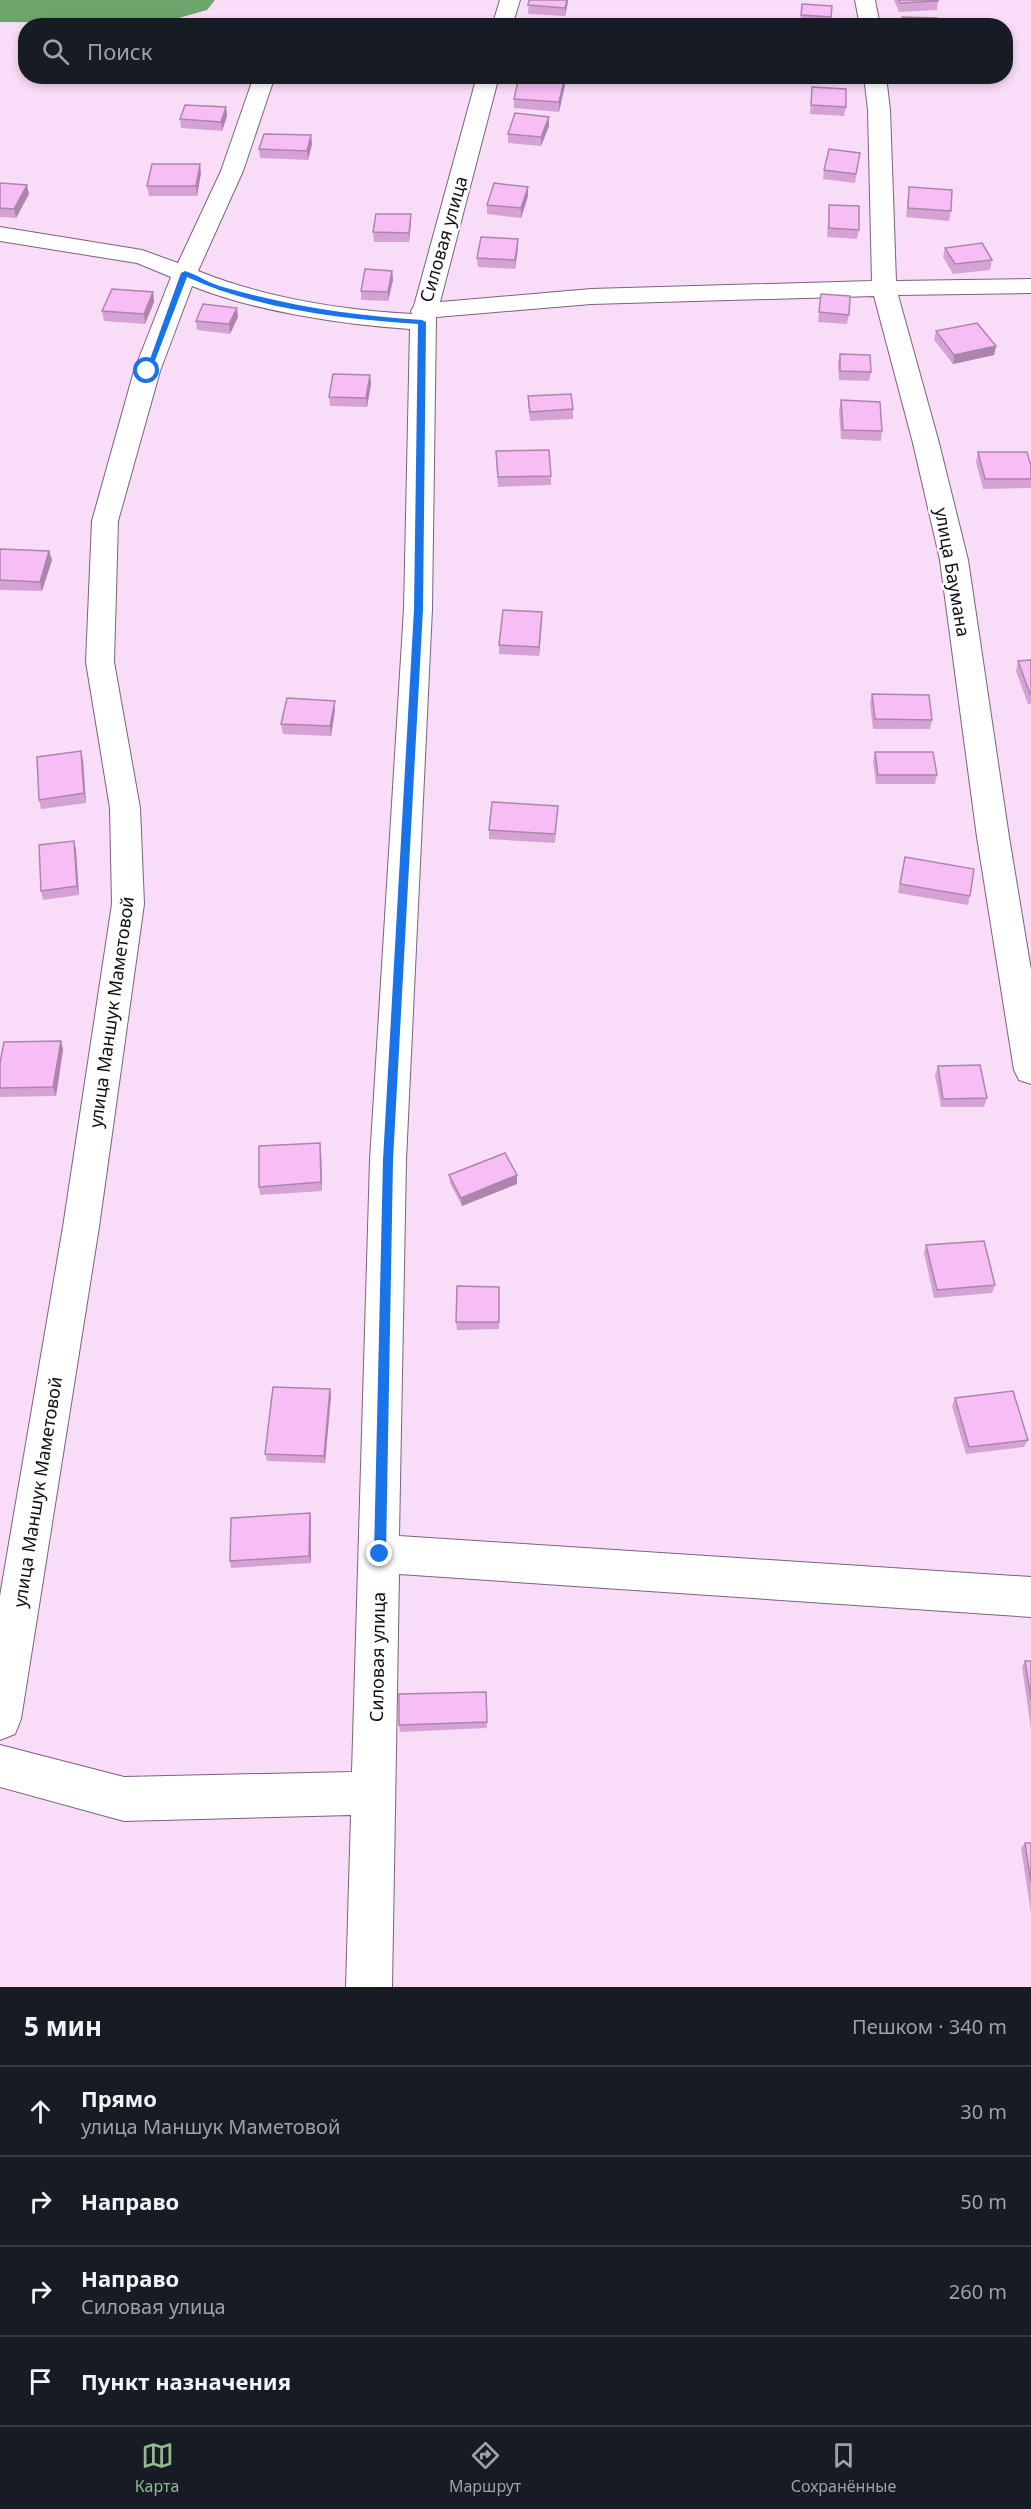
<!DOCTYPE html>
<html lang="ru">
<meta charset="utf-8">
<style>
:root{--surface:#171b24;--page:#242831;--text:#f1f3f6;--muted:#9ea1a6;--line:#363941;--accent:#8fb893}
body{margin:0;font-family:"Noto Sans",sans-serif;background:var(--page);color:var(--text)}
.stop{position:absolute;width:18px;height:18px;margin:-14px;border:4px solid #1a73e8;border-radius:50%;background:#fff}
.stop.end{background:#1a73e8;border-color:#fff;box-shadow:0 2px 6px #0008}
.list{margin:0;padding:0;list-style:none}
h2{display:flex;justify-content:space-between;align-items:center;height:78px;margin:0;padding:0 24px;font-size:26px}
h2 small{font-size:20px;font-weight:400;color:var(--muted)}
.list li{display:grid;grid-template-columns:39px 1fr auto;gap:18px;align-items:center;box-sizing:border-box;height:90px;padding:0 24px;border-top:2px solid var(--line)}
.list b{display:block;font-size:22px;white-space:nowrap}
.list p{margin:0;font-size:20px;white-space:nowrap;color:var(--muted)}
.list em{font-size:20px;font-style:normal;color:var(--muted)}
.icon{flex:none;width:33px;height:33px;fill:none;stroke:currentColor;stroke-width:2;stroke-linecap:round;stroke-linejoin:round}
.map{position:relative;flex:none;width:1031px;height:1987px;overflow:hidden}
.search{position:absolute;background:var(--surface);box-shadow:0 3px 9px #0003;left:18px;right:18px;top:18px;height:66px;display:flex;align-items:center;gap:15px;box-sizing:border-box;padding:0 21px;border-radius:24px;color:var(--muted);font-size:22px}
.sheet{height:438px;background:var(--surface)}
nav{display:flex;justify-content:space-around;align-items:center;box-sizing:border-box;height:84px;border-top:2px solid var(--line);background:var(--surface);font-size:16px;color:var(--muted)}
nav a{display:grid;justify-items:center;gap:3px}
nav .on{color:var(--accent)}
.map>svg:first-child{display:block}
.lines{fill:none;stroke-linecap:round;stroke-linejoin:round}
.river{fill:#70a46d;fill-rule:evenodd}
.minor-casing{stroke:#7a637a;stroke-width:2}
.minor{fill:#fff;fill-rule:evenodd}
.wall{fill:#d4a3d3}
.shaded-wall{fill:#ad85ac}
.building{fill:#f7bef5;stroke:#ad85ac;stroke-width:1.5}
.route{fill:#1a73e8}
.labels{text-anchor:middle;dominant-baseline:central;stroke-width:5;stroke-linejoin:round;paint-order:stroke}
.street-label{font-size:18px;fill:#160d16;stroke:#fff}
</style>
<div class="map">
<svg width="1031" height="1987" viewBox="0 0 1031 1987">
<rect width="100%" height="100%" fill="#f9ddf8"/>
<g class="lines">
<!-- river -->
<path class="river" d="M0,0h215l-8,10 -46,13 -161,-1z"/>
<defs>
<path id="minor" d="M500,0h20l-8,26h-20z
M855,0h20l5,26h-20z
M254,76h21l-32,95 -45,100c67,27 142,39 214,43l-1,-3 3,-5 63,-230h22l-59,226 151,-13 281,-8 -4,-171 -4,-34h22l4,34 6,171 135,-2v14l-133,2 41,148 29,117 41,277 22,133v114l-12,-4 -5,-10 -37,-233 -37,-277 -27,-117 -39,-147 -283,8 -155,13 -4,292 -26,551 -7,376 632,41v40l-632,-43 -7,413h-46l5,-172 -227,6 -124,-34v-42l124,32 228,-5 18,-612 34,-551 6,-280c-67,-4 -156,-18 -218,-43l-32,85 -42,150 -4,141 26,146 4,96 -45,323 -78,492 -6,15 -15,6v-144l63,-369 49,-323 -2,-96 -24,-146 6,-141 42,-150 37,-94 -34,-14 -137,-22v-14l142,23 36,13 43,-92z"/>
</defs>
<!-- minor casing -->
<use href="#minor" class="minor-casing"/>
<!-- minor -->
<use href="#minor" class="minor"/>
</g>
<!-- wall -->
<path class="wall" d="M529,0h39l-3,16 -37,-2z
M894,0h44v1l-1,9 -38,2z
M802,4l30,2 -2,20 -30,-2z
M203,76h34l-1,7h-32z
M565,76v9l-6,27 -45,-4v-9z
M903,76h31v2h-30z
M812,87l34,20 -2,9 -34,-2z
M226,107l1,9 -5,15 -41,-3 -1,-9z
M549,117v9l-8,20 -33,-3v-9z
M311,135l1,9 -4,16 -48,-2 -1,-9z
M860,153l-5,30 -32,-4 1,-9z
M201,173l-4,23h-48l-2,-10z
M0,183l29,11 -13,24 -16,-1z
M528,187v9l-7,22 -34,-4v-9z
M909,187l42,24 -2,10 -43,-4z
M829,205l30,25 -2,9 -30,-2z
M411,223l-2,19h-35l-1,-10z
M518,239v9l-3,21 -37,-2 -1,-9z
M945,248l47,12 -2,10 -37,4 -10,-17z
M392,271l1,9 -5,21 -27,-1v-9z
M153,292l1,10 -9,22 -41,-3 -2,-10z
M821,294l28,21 -2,9 -29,-2z
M238,317l-8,17 -33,-4 -1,-9z
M936,331l60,15 -2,9 -41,9 -19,-24z
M840,354l31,18 -2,9 -30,-1 -1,-17z
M370,375l1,9 -4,23 -37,-1 -1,-9z
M528,396l45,13v10l-43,2 -2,-16z
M841,400l41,31 -1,10 -40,-2 -2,-29z
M978,452l53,14v22l-48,1 -7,-27z
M496,461l55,15v9l-53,2z
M0,549l49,2 3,9 -10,31 -42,-1z
M542,612l-3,44 -40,-2v-9z
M1031,660v44h-3l-12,-33 2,-10z
M872,694l60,26 -2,9h-57l-3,-26z
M335,710l-4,26 -48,-2 -2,-10z
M875,752l62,23 -2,9h-59l-3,-23z
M83,760l3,43 -45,6 -2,-9z
M558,806l-3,37 -66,-4v-9z
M74,841l2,9 3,45 -36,5 -2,-9z
M905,857l65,39 -2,9 -70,-12z
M61,1041l2,9 -7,46 -56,1v-34z
M938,1066l49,32 -3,9h-43l-6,-32z
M321,1151l1,40 -62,4 -1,-8z
M449,1175l68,9 -55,22 -12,-23z
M926,1245l69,40 -3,8 -58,5 -10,-45z
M499,1287v42l-42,1 -1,-8z
M331,1396l-6,67 -58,-2 -2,-7z
M955,1398l73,42 -4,7 -58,7 -14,-48z
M311,1520v43l-80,5 -1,-7z
M1025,1661h6v68l-9,-62z
M486,1692l1,36 -87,4 -1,-7z
M1025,1843h6v70l-10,-65z"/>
<!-- shaded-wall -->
<path class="shaded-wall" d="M567,0h1v2l-3,14v-8z
M565,76v9l-6,27v-10z
M226,107l1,9 -5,15 -1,-9z
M549,117v9l-8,20v-9z
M311,135l1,9 -4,16 -1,-9z
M200,164l1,9 -4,23 -1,-10z
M27,185l2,9 -13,24 -2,-9z
M528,187v9l-7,22v-10z
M411,214v9l-2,19v-9z
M518,239v9l-3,21v-9z
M392,271l1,9 -5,21v-9z
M153,292l1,10 -9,22 -1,-10z
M237,308l1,9 -8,17 -1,-10z
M996,346l-2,9 -41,9 1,-9z
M370,375l1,9 -4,23 -1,-9z
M49,551l3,9 -10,31 -2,-9z
M542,612v9l-3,35v-9z
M335,701v9l-4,26 -1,-10z
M81,751l2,9 3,43 -2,-10z
M74,841l2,9 3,45 -2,-9z
M61,1041l2,9 -7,46 -3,-9z
M320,1143l1,8 1,40 -1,-9z
M517,1175v9l-55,22 -1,-8z
M330,1389l1,7 -6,67 -1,-7z
M310,1513l1,7v43l-2,-7z"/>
<!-- building -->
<path class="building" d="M529,0h38l-2,8 -37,-3z
M899,0h39v1l-38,2z
M802,4l30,2 -1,11 -30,-2z
M902,17l35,1 1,8h-34z
M435,21l25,2 -1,3h-26z
M520,24l22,2h-22z
M519,76h46l-6,26 -45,-3z
M812,87l34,2v18l-35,-2z
M185,105l41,2 -5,15 -41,-3z
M515,113l34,4 -8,20 -33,-3z
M264,134l47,1 -4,16 -48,-2z
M829,149l31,4 -4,21 -32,-4z
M152,164h48l-4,22h-49z
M0,183l27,2 -13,24 -14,-1z
M494,183l34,4 -7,21 -34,-3z
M909,187l43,3 -1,21 -43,-3z
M829,205l30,1v24l-30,-2z
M376,214h35l-2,19 -36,-1z
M481,237l37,2 -3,21 -38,-2z
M982,243l10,17 -37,4 -10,-16z
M365,269l27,2 -4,21 -27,-1z
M112,289l41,3 -9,22 -42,-3z
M821,294l29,2 -1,19 -30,-3z
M203,304l34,4 -8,16 -33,-3z
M977,323l19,23 -42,9 -18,-24z
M840,354l30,1 1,17 -31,-1z
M333,374l37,1 -4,23 -37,-1z
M571,394l2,15 -43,3 -2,-16z
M841,400l39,2 2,29 -39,-1z
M549,450l2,26 -53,1 -2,-26z
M978,452h49l4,14v13h-46z
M0,549l49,2 -9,31 -40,-2z
M503,610l39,2 -3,35 -40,-2z
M1031,660v34h-1l-12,-33z
M872,694l57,1 3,25 -57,-1z
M287,698l48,3 -5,25 -49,-2z
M81,751l3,42 -45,7 -2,-43z
M875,752h58l4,23h-59z
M492,802l66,4 -3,28 -66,-4z
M74,841l3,45 -36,5 -2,-46z
M905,857l69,12 -4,27 -70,-12z
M61,1041l-8,46 -53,1v-25l4,-21z
M980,1065l7,33 -44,1 -5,-33z
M320,1143l1,39 -62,5v-41z
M505,1153l12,22 -56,23 -12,-23z
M984,1241l11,44 -58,5 -11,-45z
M457,1286l42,1v35h-43z
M273,1387l57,2 -6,67 -59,-2z
M1013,1391l15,49 -59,7 -14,-49z
M310,1513l-1,43 -79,5 1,-43z
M1025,1661h6v38z
M486,1692l1,30 -88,3v-31z
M1025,1843h6v40z"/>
<!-- route -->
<path class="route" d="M185,271c13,4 25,13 38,16 65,19 132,29 199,33l4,2 -3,287 -30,551 -7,394 -6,6 -6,-6 9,-394 31,-551 4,-285c-77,-5 -161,-15 -231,-47l-36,94 -6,2 36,-100z"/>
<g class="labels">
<!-- street labels -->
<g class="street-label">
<text transform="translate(443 239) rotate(-74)">Силовая улица</text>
<text transform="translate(953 572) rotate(80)">улица Баумана</text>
<text transform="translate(111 1012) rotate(-82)">улица Маншук Маметовой</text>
<text transform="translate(37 1492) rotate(-81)">улица Маншук Маметовой</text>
<text transform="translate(377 1657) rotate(-89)">Силовая улица</text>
</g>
</g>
</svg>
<div class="stop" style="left:147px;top:371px"></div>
<div class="stop end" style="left:380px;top:1554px"></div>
<div class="search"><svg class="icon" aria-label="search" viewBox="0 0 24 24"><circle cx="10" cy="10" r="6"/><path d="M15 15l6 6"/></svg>Поиск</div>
</div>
<section class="sheet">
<h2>5 мин<small>Пешком · 340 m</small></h2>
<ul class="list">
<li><svg class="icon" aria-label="ahead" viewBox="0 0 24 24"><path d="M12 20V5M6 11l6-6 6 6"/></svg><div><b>Прямо</b><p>улица Маншук Маметовой</p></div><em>30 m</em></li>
<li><svg class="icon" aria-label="right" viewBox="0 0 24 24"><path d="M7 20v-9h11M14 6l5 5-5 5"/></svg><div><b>Направо</b></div><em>50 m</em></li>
<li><svg class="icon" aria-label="right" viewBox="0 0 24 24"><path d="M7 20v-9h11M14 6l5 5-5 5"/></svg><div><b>Направо</b><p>Силовая улица</p></div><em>260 m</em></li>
<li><svg class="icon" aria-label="arrive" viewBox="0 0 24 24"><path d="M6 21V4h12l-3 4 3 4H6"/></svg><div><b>Пункт назначения</b></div></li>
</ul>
</section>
<nav>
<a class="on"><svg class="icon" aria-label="map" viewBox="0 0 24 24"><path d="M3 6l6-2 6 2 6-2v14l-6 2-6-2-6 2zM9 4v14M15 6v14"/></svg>Карта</a>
<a><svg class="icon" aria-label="directions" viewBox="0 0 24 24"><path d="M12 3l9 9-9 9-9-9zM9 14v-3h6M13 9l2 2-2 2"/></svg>Маршрут</a>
<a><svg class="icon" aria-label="saved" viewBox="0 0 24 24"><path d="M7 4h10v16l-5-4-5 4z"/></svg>Сохранённые</a>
</nav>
